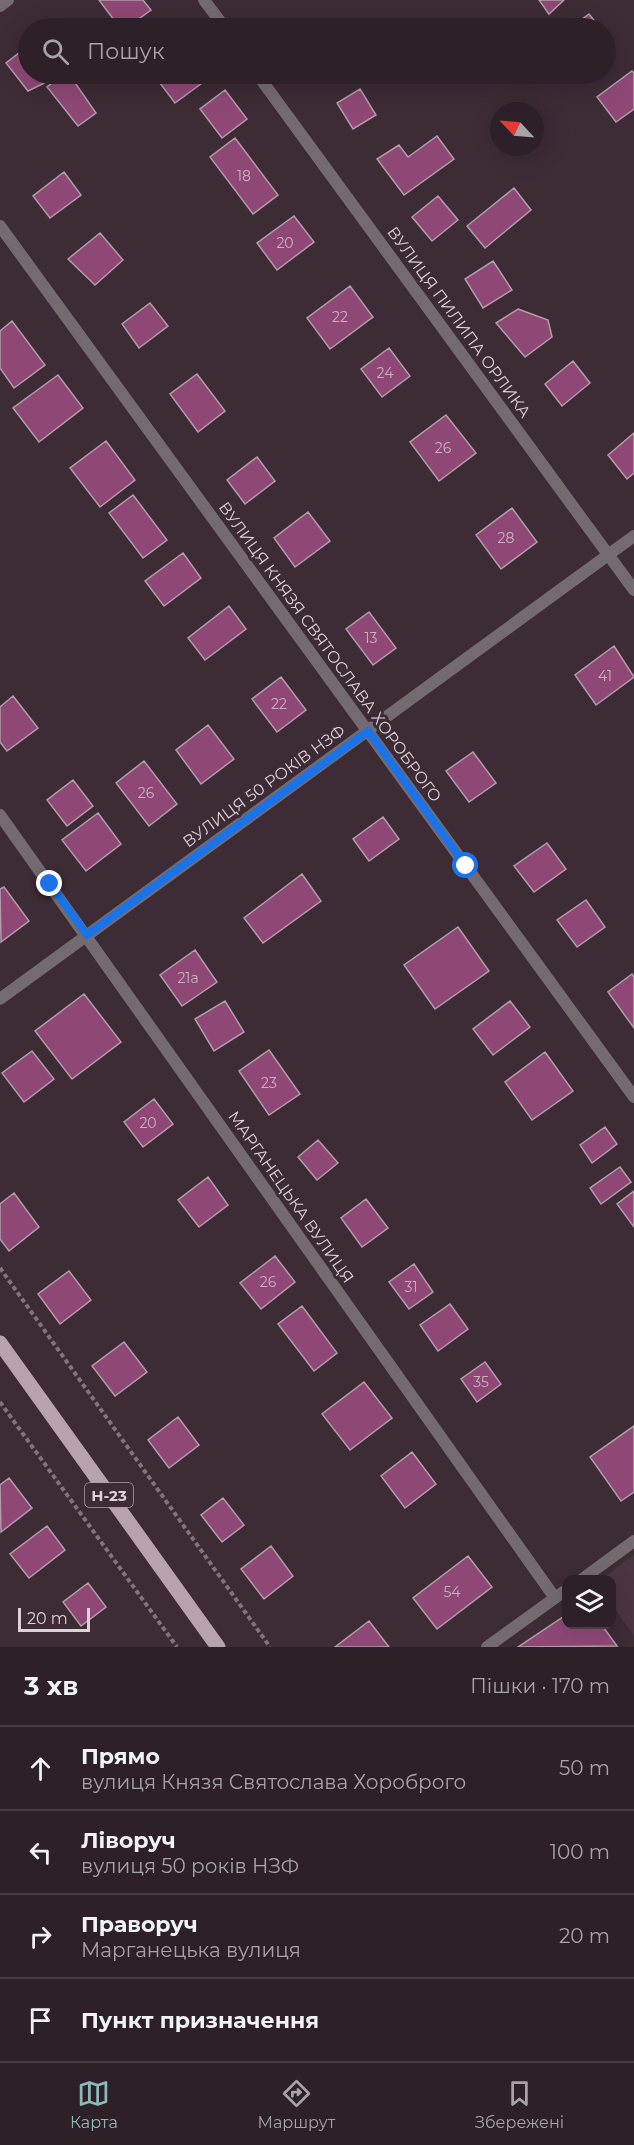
<!DOCTYPE html>
<html lang="uk">
<meta charset="utf-8">
<style>
:root{--surface:#2e2028;--page:#3a2d34;--text:#f1f3f6;--muted:#a7a3a8;--line:#493e45;--accent:#8bbbb9}
body{margin:0;font-family:Montserrat,sans-serif;background:var(--page);color:var(--text)}
.controls{position:absolute;right:18px;bottom:18px;display:grid;overflow:hidden;border-radius:12px;box-shadow:0 6px 24px #0002}
.controls button{width:54px;height:54px;display:grid;place-items:center;padding:0;border:0;border-bottom:2px solid var(--line);background:var(--surface);color:var(--text);font:30px sans-serif}
.compass{position:absolute;left:490px;top:102px;width:54px;height:54px;border-radius:50%;background:var(--surface);box-shadow:0 6px 24px #0002;rotate:296deg}
.scale{position:absolute;left:18px;bottom:15px;width:72px;box-sizing:border-box;padding-left:6px;border:3px solid #ded2d9;border-top:0;font-size:16px;line-height:21px;white-space:nowrap;color:#ded2d9;-webkit-text-stroke:4px #3d2b36;paint-order:stroke}
.stop{position:absolute;width:18px;height:18px;margin:-14px;border:4px solid #1a73e8;border-radius:50%;background:#fff}
.stop.end{background:#1a73e8;border-color:#fff;box-shadow:0 2px 6px #0008}
.list{margin:0;padding:0;list-style:none}
h2{display:flex;justify-content:space-between;align-items:center;height:78px;margin:0;padding:0 24px;font-size:26px}
h2 small{font-size:20px;font-weight:400;color:var(--muted)}
.list li{display:grid;grid-template-columns:39px 1fr auto;gap:18px;align-items:center;box-sizing:border-box;height:84px;padding:0 24px;border-top:2px solid var(--line)}
.list b{display:block;font-size:22px;white-space:nowrap}
.list p{margin:0;font-size:20px;white-space:nowrap;color:var(--muted)}
.list em{font-size:20px;font-style:normal;color:var(--muted)}
.icon{flex:none;width:33px;height:33px;fill:none;stroke:currentColor;stroke-width:2;stroke-linecap:round;stroke-linejoin:round}
.map{position:relative;flex:none;width:634px;height:1647px;overflow:hidden}
.search{position:absolute;background:var(--surface);box-shadow:0 6px 24px #0002;left:18px;right:18px;top:18px;height:66px;display:flex;align-items:center;gap:15px;box-sizing:border-box;padding:0 21px;border-radius:33px;color:var(--muted);font-size:22px}
.sheet{height:414px;background:var(--surface)}
nav{display:flex;justify-content:space-around;align-items:center;box-sizing:border-box;height:84px;border-top:2px solid var(--line);background:var(--surface);font-size:16px;color:var(--muted)}
nav a{display:grid;justify-items:center;gap:3px}
nav .on{color:var(--accent)}
.map>svg:first-child{display:block}
.built{fill:#4b3542}
.building{fill:#8f4876;stroke:#b19ca8;stroke-width:1.5}
.lines{fill:none;stroke-linecap:round;stroke-linejoin:round}
.path{stroke:#81727b;stroke-width:4;stroke-dasharray:4.5 3;stroke-linecap:butt}
.minor{stroke:#746b70;stroke-width:12}
.primary{stroke:#b6a3ae;stroke-width:15}
.route{stroke:#1a73e8;stroke-width:8}
.labels{text-anchor:middle;dominant-baseline:central;stroke-width:6;stroke-linejoin:round;paint-order:stroke}
.number-label{font-size:14px;fill:#cab0c0}
.shield{fill:#3d2b36;stroke:#aea0a8;stroke-width:1.5}
.shield-label{font-size:15px;font-weight:bold;fill:#ded2d9}
.street-label{font-size:16px;fill:#ded2d9;stroke:#3d2b36}
</style>
<div class="map">
<svg width="634" height="1647" viewBox="0 0 634 1647">
<rect width="100%" height="100%" fill="#3d2b36"/>
<!-- built -->
<path class="built" d="M634,1555v81l-22,-31v-25l-11,-1z"/>
<!-- building -->
<path class="building" d="M99,0h44l8,10 -25,18h-6z
M539,0h25l-15,14z
M589,14l11,14h-30z
M323,22l5,6h-15z
M28,46v28h35l-35,17 -22,-28z
M632,71l2,2v36l-18,13 -19,-25z
M64,74h5l27,39 -18,13 -31,-39z
M153,74h48l5,6 -31,23z
M360,89l16,26 -23,14 -16,-26z
M225,90l22,29 -25,19 -22,-29z
M437,136l17,23 -50,36 -27,-36 22,-14 9,12z
M235,138l43,57 -25,19 -43,-57z
M64,172l17,23 -31,23 -17,-22z
M514,188l17,22 -46,38 -18,-22z
M438,196l20,24 -26,21 -20,-24z
M294,216l20,26 -37,28 -20,-27z
M100,233l23,27 -28,25 -27,-26z
M493,261l19,29 -29,18 -18,-29z
M350,286l23,31 -43,32 -23,-31z
M150,303l18,23 -29,22 -17,-24z
M518,309l30,11 4,17 -27,20 -29,-34z
M12,321l33,44 -31,23 -14,-20v-37z
M389,348l21,28 -28,21 -21,-28z
M573,361l17,22 -28,23 -17,-22z
M197,374l28,37 -27,21 -28,-38z
M58,375l25,33 -44,34 -26,-34z
M446,415l30,38 -37,28 -29,-39z
M634,433v40l-7,6 -19,-24z
M106,441l29,39 -35,27 -30,-39z
M257,457l18,24 -30,23 -18,-24z
M133,495l34,45 -24,18 -34,-45z
M512,508l25,34 -36,27 -25,-34z
M308,512l22,29 -35,26 -21,-29z
M183,553l18,25 -37,28 -19,-25z
M229,606l17,23 -41,31 -17,-22z
M369,612l27,36 -23,17 -27,-36z
M614,646l20,31 -38,28 -21,-30z
M281,677l25,33 -29,22 -25,-33z
M13,696l25,32 -31,23 -7,-9v-35z
M208,725l26,34 -33,25 -25,-34z
M473,752l23,31 -27,19 -23,-31z
M144,761l33,43 -28,22 -33,-43z
M73,780l20,26 -26,20 -20,-26z
M98,813l23,31 -35,27 -24,-31z
M383,817l16,22 -30,22 -16,-22z
M547,843l19,26 -32,23 -20,-26z
M302,874l19,27 -58,42 -19,-25z
M4,887l25,34 -28,21 -1,-53z
M586,900l19,27 -28,20 -20,-27z
M458,927l31,44 -54,38 -31,-44z
M195,950l22,32 -35,24 -22,-31z
M632,974l2,3v51l-26,-36z
M84,994l37,48 -49,37 -37,-48z
M225,1001l19,31 -30,19 -19,-32z
M510,1001l20,26 -37,28 -20,-26z
M269,1050l31,44 -31,21 -30,-44z
M32,1051l22,28 -30,23 -22,-29z
M545,1052l28,39 -41,29 -27,-38z
M154,1099l19,25 -30,23 -19,-25z
M605,1127l12,17 -25,19 -12,-18z
M318,1140l20,23 -21,17 -19,-23z
M620,1167l11,15 -30,22 -11,-16z
M208,1177l20,28 -29,22 -21,-27z
M634,1191v36l-17,-23z
M14,1193l25,34 -30,24 -9,-12v-35z
M366,1199l22,29 -26,19 -21,-29z
M275,1256l20,26 -34,27 -21,-26z
M414,1264l19,28 -24,17 -20,-27z
M69,1271l22,29 -31,24 -22,-30z
M450,1304l18,25 -30,22 -18,-26z
M302,1306l35,47 -23,18 -36,-47z
M124,1342l23,30 -32,24 -23,-30z
M485,1362l16,22 -24,18 -16,-23z
M364,1382l28,36 -42,32 -28,-36z
M178,1417l21,28 -30,23 -21,-28z
M634,1426v66l-13,9 -31,-44z
M412,1452l24,32 -31,24 -24,-32z
M9,1478l23,30 -31,24 -1,-47z
M223,1498l21,27 -22,17 -21,-27z
M47,1526l18,24 -36,28 -19,-24z
M271,1546l22,30 -29,23 -23,-30z
M468,1556l24,31 -55,42 -24,-31z
M88,1583l18,24 -25,19 -18,-24z
M566,1615v9h35l16,22 -99,1z
M369,1621l20,26h-54z"/>
<g class="lines">
<!-- path -->
<path class="path" d="M0,1268l270,379
M0,1402l177,245"/>
<!-- minor -->
<path class="minor" d="M204,0l21,28
M0,6l8,-6
M257,74l377,516
M0,226l634,871
M0,815l555,783
M0,999l634,-463
M581,1580l53,-39
M487,1647l79,-57"/>
<!-- primary -->
<path class="primary" d="M0,1343l218,304"/>
</g>
<g class="lines">
<!-- route -->
<path class="route" d="M50,884l37,51 281,-204 98,135"/>
</g>
<g class="labels">
<!-- number labels -->
<g class="number-label">
<text x="244" y="176">18</text>
<text x="285" y="243">20</text>
<text x="340" y="317">22</text>
<text x="385" y="373">24</text>
<text x="443" y="448">26</text>
<text x="506" y="538">28</text>
<text x="371" y="638">13</text>
<text x="605" y="676">41</text>
<text x="279" y="704">22</text>
<text x="146" y="793">26</text>
<text x="188" y="978">21а</text>
<text x="269" y="1083">23</text>
<text x="148" y="1123">20</text>
<text x="268" y="1282">26</text>
<text x="411" y="1287">31</text>
<text x="481" y="1382">35</text>
<text x="452" y="1592">54</text>
</g>
<!-- shield labels -->
<rect class="shield" x="85" y="1483" width="48" height="24" rx="4.5"/>
<g class="shield-label">
<text x="109" y="1495">Н-23</text>
</g>
<!-- street labels -->
<g class="street-label">
<text transform="translate(459 322) rotate(54)">ВУЛИЦЯ ПИЛИПА ОРЛИКА</text>
<text transform="translate(330 652) rotate(54)">ВУЛИЦЯ КНЯЗЯ СВЯТОСЛАВА ХОРОБРОГО</text>
<text transform="translate(264 786) rotate(-36)">ВУЛИЦЯ 50 РОКІВ НЗФ</text>
<text transform="translate(291 1197) rotate(55)">МАРГАНЕЦЬКА ВУЛИЦЯ</text>
</g>
</g>
</svg>
<div class="controls">
<button><svg class="icon" aria-label="layers" viewBox="0 0 24 24"><path d="M12 4l9 5-9 5-9-5zM3 14l9 5 9-5"/></svg></button>
</div>
<svg class="compass" viewBox="-18 -18 36 36"><path d="M0-13l5 13h-10z" fill="#e53935"/><path d="M0 13l5-13h-10z" fill="#a7a3a8"/></svg>
<div class="scale">20 m</div>
<div class="stop" style="left:466px;top:866px"></div>
<div class="stop end" style="left:50px;top:884px"></div>
<div class="search"><svg class="icon" aria-label="search" viewBox="0 0 24 24"><circle cx="10" cy="10" r="6"/><path d="M15 15l6 6"/></svg>Пошук</div>
</div>
<section class="sheet">
<h2>3 хв<small>Пішки · 170 m</small></h2>
<ul class="list">
<li><svg class="icon" aria-label="ahead" viewBox="0 0 24 24"><path d="M12 20V5M6 11l6-6 6 6"/></svg><div><b>Прямо</b><p>вулиця Князя Святослава Хороброго</p></div><em>50 m</em></li>
<li><svg class="icon" aria-label="left" viewBox="0 0 24 24"><path d="M17 20v-9H6M10 6l-5 5 5 5"/></svg><div><b>Ліворуч</b><p>вулиця 50 років НЗФ</p></div><em>100 m</em></li>
<li><svg class="icon" aria-label="right" viewBox="0 0 24 24"><path d="M7 20v-9h11M14 6l5 5-5 5"/></svg><div><b>Праворуч</b><p>Марганецька вулиця</p></div><em>20 m</em></li>
<li><svg class="icon" aria-label="arrive" viewBox="0 0 24 24"><path d="M6 21V4h12l-3 4 3 4H6"/></svg><div><b>Пункт призначення</b></div></li>
</ul>
</section>
<nav>
<a class="on"><svg class="icon" aria-label="map" viewBox="0 0 24 24"><path d="M3 6l6-2 6 2 6-2v14l-6 2-6-2-6 2zM9 4v14M15 6v14"/></svg>Карта</a>
<a><svg class="icon" aria-label="directions" viewBox="0 0 24 24"><path d="M12 3l9 9-9 9-9-9zM9 14v-3h6M13 9l2 2-2 2"/></svg>Маршрут</a>
<a><svg class="icon" aria-label="saved" viewBox="0 0 24 24"><path d="M7 4h10v16l-5-4-5 4z"/></svg>Збережені</a>
</nav>
